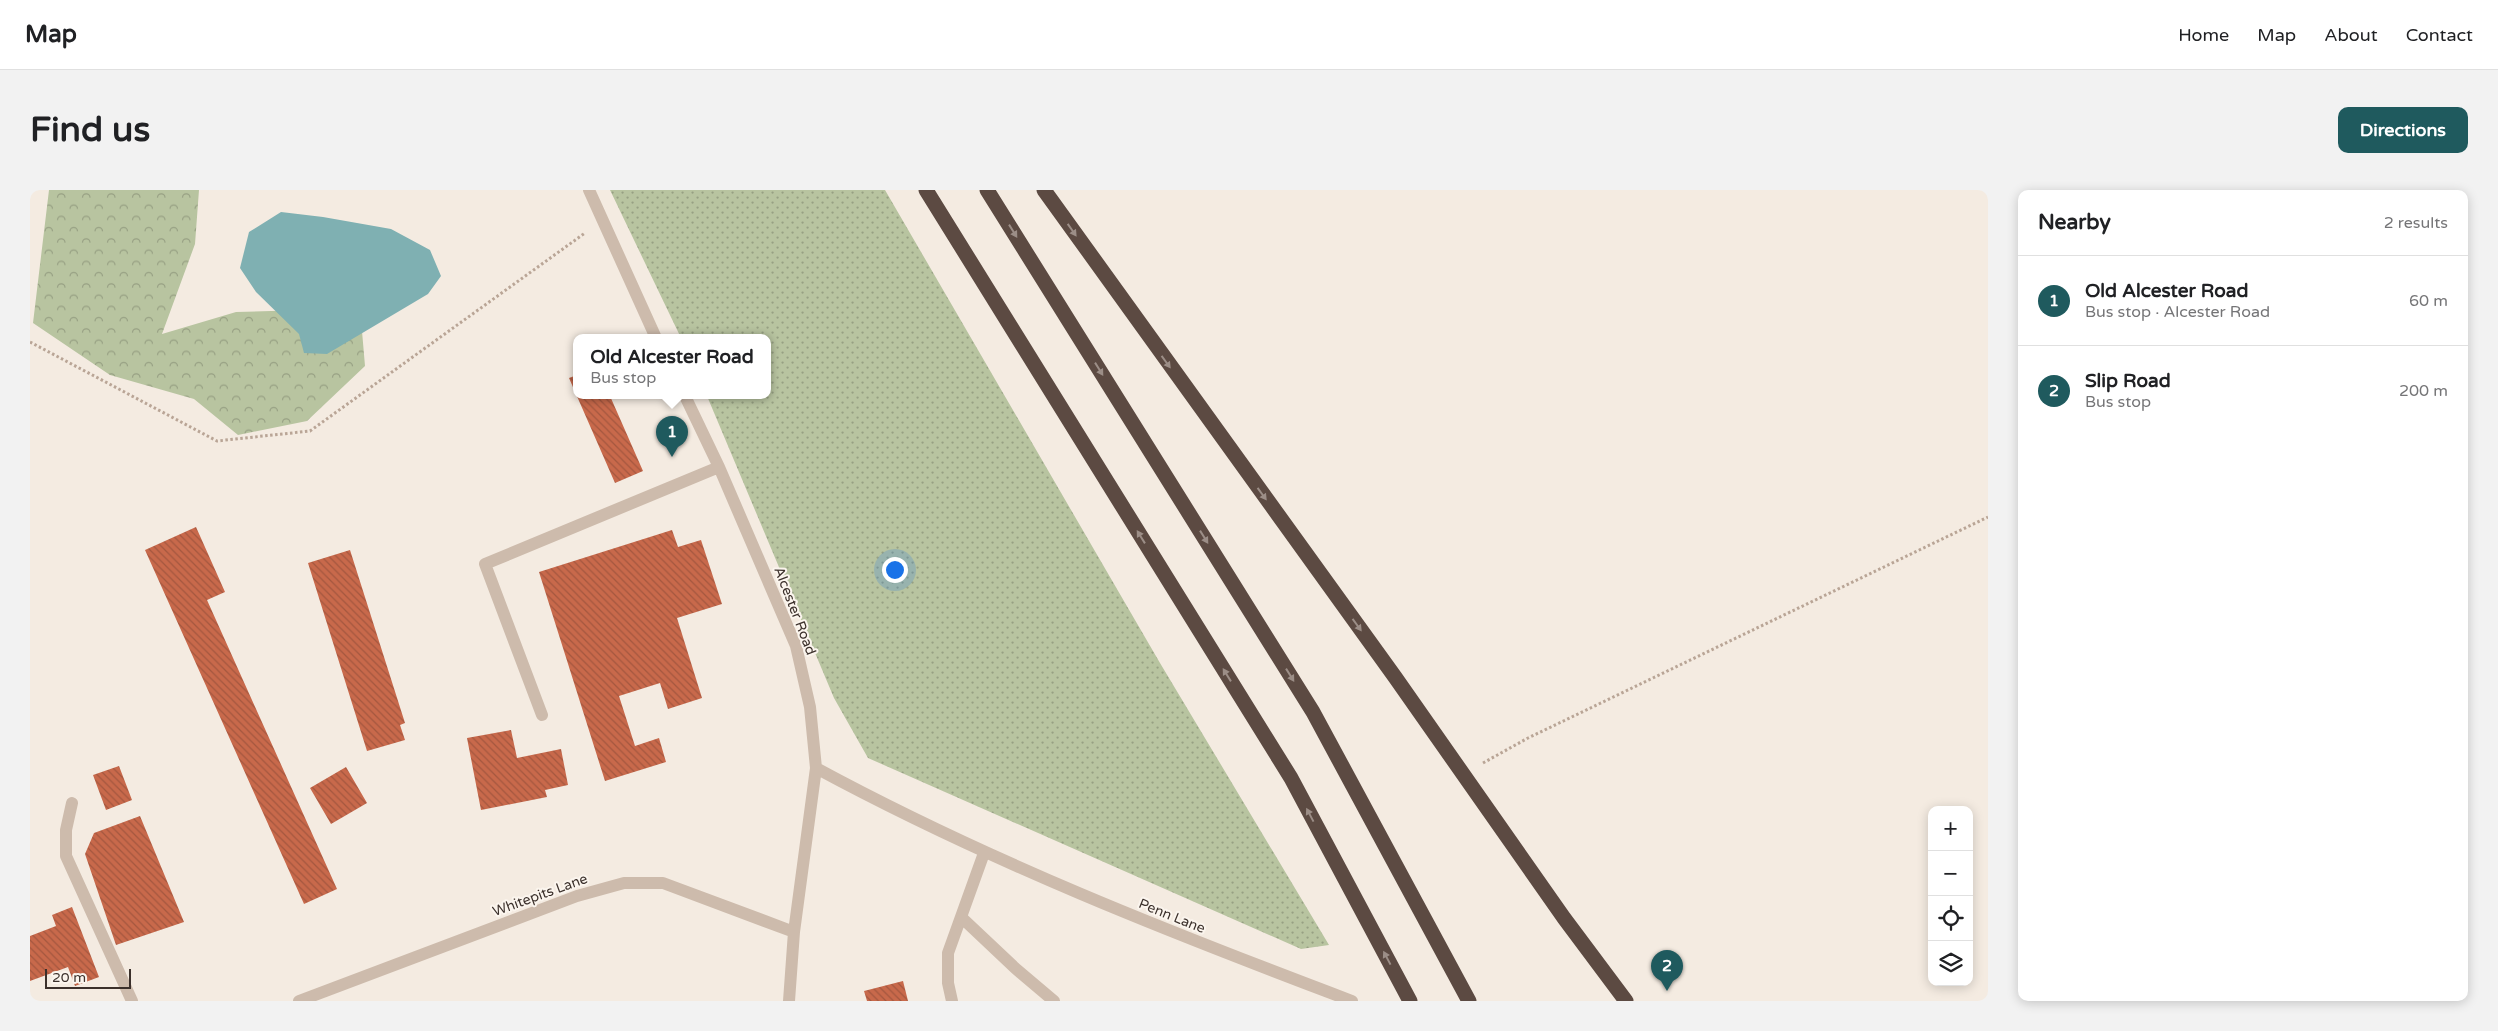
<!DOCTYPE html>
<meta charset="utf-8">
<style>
:root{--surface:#fff;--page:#f2f2f2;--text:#202124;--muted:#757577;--line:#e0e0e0;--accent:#1f5a5e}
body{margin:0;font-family:"Varela Round",sans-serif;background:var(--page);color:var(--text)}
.controls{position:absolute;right:15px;bottom:15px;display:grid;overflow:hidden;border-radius:10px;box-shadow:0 2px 12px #0003}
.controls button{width:45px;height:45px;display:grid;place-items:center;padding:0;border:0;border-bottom:1px solid var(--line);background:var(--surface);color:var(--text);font:25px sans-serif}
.scale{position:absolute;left:15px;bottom:12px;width:86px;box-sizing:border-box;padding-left:5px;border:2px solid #3b302b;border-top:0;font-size:14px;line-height:18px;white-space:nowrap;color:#3b302b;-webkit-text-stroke:4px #fbf5ee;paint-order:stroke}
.you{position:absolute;left:864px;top:379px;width:18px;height:18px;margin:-12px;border:4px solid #fff;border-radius:50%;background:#1a73e8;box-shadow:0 0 0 8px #1a73e833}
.badge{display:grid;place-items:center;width:32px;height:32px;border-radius:50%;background:var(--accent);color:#fff;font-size:16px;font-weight:700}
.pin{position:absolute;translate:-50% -41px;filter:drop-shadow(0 1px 2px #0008)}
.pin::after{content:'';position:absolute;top:26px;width:18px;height:15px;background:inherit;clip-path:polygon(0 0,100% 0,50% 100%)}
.popup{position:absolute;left:543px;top:144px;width:198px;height:65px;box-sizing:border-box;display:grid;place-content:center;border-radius:10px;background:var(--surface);filter:drop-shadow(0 1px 4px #0005);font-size:16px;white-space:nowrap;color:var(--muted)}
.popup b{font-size:19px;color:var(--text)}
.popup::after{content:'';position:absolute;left:50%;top:100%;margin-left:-10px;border:10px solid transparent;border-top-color:var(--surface)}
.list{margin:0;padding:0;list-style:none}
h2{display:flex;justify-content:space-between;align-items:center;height:65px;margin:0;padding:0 20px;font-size:21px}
h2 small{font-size:16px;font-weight:400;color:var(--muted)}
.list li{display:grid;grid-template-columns:32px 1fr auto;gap:15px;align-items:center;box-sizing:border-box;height:90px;padding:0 20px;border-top:1px solid var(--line)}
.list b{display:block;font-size:19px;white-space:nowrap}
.list p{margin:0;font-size:16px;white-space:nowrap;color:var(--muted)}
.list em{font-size:16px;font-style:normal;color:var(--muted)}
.icon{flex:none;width:28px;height:28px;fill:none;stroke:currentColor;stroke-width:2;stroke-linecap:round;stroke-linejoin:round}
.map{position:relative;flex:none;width:1958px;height:811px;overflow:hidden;border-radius:10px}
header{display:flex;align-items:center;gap:30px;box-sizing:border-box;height:70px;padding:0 25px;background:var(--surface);border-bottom:1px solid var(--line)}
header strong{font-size:24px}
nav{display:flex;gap:28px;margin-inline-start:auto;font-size:18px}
.intro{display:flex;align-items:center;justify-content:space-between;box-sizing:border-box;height:120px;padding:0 30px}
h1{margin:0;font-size:35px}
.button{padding:12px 22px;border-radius:10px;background:var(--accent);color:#fff;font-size:18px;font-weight:700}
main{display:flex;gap:30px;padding:0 30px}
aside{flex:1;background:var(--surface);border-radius:10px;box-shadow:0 2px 12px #0003}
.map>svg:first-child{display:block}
.green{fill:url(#green-dots)}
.forest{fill:url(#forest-crowns)}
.water{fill:#7fb0b2}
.building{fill:url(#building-back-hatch)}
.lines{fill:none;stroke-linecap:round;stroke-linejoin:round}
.path{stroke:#b9a596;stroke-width:3;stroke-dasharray:2.5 2.5;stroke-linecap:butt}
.minor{stroke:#cdbbac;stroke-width:12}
.highway{stroke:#5c4a42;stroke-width:15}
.oneway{fill:#9c8e87}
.labels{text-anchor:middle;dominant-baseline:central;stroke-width:4;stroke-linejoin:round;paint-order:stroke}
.street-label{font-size:14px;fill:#3b302b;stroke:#fbf5ee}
</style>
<header>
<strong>Map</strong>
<nav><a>Home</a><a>Map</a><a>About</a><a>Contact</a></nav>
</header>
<div class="intro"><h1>Find us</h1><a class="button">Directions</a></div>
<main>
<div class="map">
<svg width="1958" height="811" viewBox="0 0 1958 811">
<defs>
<pattern id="green-dots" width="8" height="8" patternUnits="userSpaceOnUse" patternTransform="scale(1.25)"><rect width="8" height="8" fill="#b8c4a0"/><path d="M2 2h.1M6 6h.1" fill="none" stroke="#97a083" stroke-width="1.8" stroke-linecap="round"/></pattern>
<pattern id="forest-crowns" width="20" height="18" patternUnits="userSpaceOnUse" patternTransform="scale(1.25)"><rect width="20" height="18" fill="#b8c4a0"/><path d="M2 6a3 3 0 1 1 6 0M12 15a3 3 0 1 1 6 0" fill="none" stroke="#97a083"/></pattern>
<pattern id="building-back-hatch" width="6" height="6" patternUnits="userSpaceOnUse" patternTransform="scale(1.25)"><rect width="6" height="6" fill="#c8694b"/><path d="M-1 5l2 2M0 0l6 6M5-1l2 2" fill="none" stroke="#a4573f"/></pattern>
</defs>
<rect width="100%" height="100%" fill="#f4ebe1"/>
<!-- green -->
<path class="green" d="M580,0h275l275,473 169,282 -28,4 -433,-191 -34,-60 -127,-302h60v-58h-86z"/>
<!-- forest -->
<path class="forest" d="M19,0h150l-4,54 -33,90 74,-22 70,-2 56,21 3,35 -58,55 -69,14 -44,-36 -84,-24 -77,-52z"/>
<!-- water -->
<path class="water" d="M251,22l42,5 68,12 39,21 11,26 -13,18 -101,60 -23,-1 -5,-19 -43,-42 -16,-24 9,-36z"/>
<!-- building -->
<path class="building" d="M547,185v21h33l33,75 -28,12 -46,-105z
M166,337l29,65 -18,8 130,289 -33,15 -159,-354z
M642,340l6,17 23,-7 21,64 -45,14 25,80 -34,11 -8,-26 -41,13 16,50 24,-8 7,24 -61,19 -66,-209z
M320,360l55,173 -5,2 5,15 -38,11 -59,-188z
M481,540l6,28 44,-9 7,36 -23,5 2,7 -66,13 -14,-72z
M89,576l13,34 -26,10 -13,-35z
M316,577l21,36 -36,21 -21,-36z
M110,626l44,106 -68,23 -31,-91 9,-21z
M42,717l27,70 -24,9 -7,-19 -38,14v-45l26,-10 -4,-11z
M873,791l5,20h-41l-3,-10z"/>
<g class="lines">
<!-- path -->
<path class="path" d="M0,152l187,99 93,-10 275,-198
M1453,573l45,-25 460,-221"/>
<!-- minor -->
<path class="minor" d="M559,0l67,148
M655,206l34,71 77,179 14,61 6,61 -22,164 -5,69
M512,525l-57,-151 234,-97
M786,578c172,93 353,164 536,233
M42,613l-6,27v26l66,145
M931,727l54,51 39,33
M269,811l278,-105 47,-13h39l131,49
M922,811l-4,-18v-30l36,-100"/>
<!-- highway -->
<path class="highway" d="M896,0l365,588 119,223
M957,0l326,522 156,289
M1014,0l351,487 169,241 62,83"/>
</g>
<!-- one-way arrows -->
<defs><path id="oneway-solid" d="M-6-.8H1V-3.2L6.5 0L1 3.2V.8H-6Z" transform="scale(1.25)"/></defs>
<g class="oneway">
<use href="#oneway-solid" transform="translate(1042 40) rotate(55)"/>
<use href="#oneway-solid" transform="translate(983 41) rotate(58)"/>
<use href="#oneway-solid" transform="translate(1136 172) rotate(54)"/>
<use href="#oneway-solid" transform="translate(1069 179) rotate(58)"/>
<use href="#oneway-solid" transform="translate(1232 304) rotate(54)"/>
<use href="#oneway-solid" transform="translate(1111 347) rotate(-122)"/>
<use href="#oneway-solid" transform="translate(1174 347) rotate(58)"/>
<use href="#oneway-solid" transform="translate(1327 435) rotate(54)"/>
<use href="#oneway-solid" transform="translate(1197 485) rotate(-122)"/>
<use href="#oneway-solid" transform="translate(1260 485) rotate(58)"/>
<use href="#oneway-solid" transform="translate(1280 625) rotate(-118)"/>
<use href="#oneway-solid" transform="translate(1357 768) rotate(-118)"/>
</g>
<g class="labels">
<!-- street labels -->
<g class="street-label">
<text transform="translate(765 421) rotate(69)">Alcester Road</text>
<text transform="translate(510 705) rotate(-20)">Whitepits Lane</text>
<text transform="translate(1142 726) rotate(22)">Penn Lane</text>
</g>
</g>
</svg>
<div class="controls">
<button>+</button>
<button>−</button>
<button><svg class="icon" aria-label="locate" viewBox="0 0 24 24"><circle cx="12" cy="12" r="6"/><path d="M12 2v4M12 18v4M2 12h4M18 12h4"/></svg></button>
<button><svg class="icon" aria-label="layers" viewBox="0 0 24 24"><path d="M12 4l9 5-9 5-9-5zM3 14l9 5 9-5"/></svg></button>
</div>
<div class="scale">20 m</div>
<div class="you"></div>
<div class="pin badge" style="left:642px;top:267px">1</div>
<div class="popup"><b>Old Alcester Road</b>Bus stop</div>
<div class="pin badge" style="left:1637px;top:801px">2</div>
</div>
<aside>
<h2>Nearby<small>2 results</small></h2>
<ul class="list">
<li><span class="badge">1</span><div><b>Old Alcester Road</b><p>Bus stop · Alcester Road</p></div><em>60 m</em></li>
<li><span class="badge">2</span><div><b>Slip Road</b><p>Bus stop</p></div><em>200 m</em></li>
</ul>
</aside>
</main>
